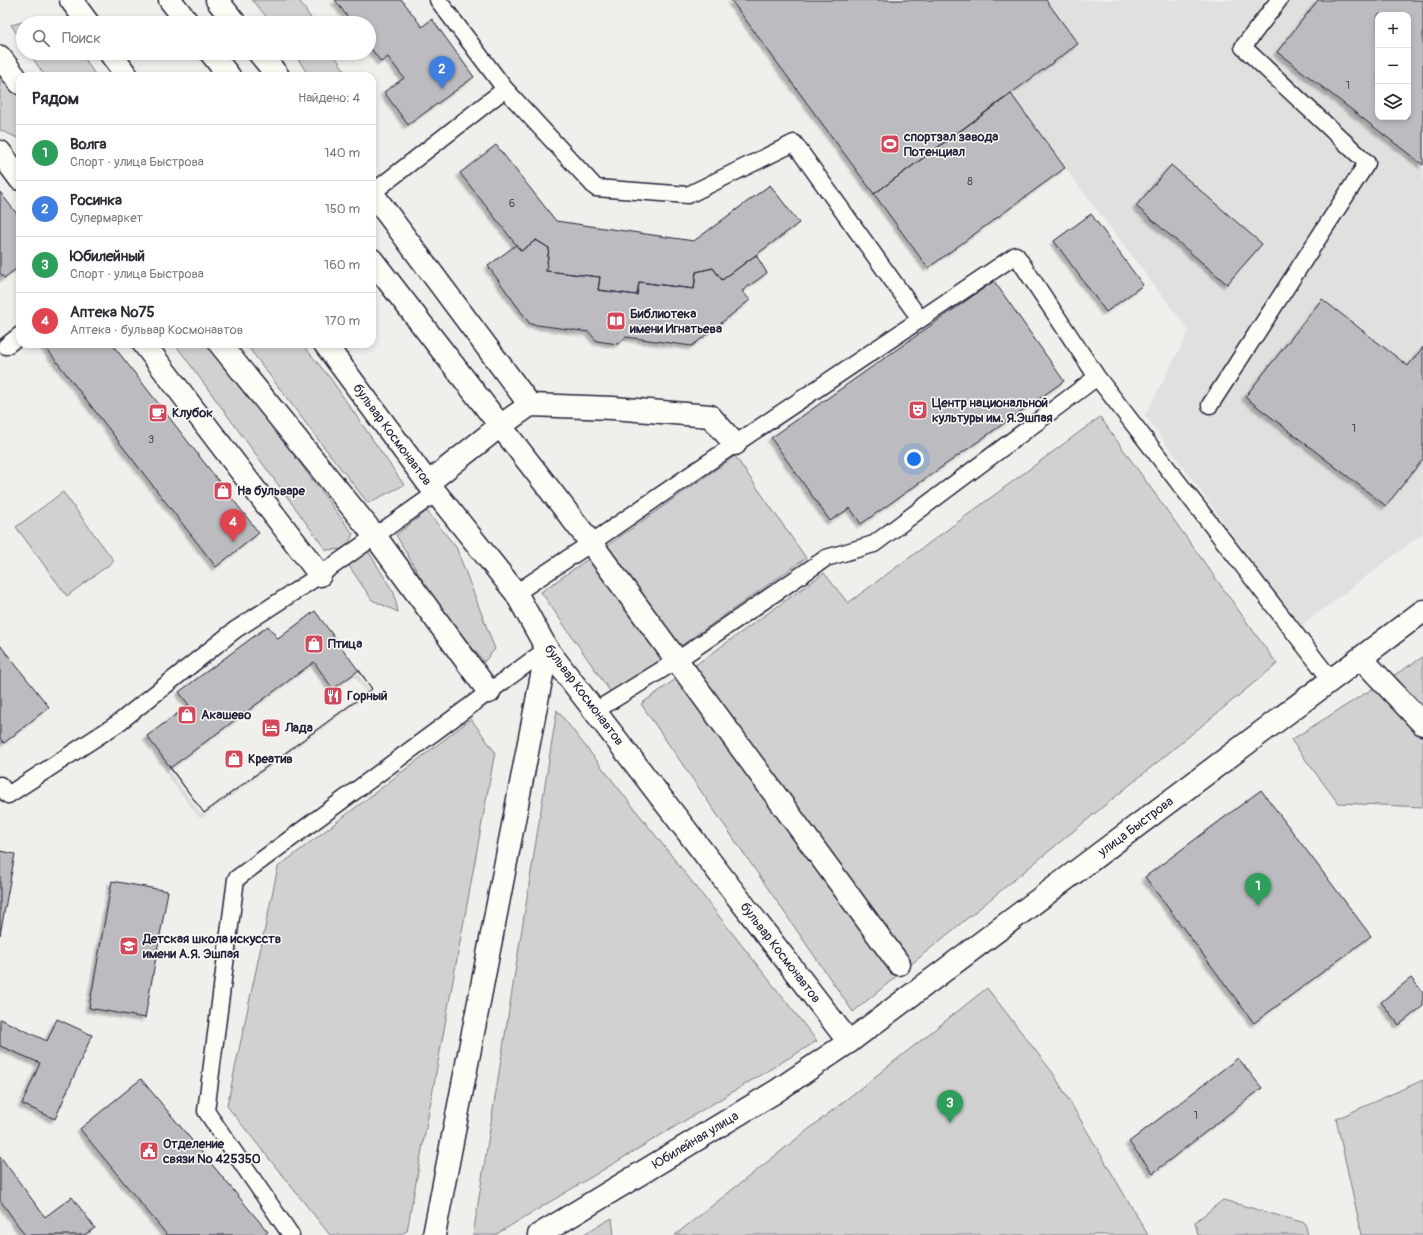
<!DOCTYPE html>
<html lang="ru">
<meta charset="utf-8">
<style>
:root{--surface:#fff;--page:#f2f2f3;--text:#2b2b33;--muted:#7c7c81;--line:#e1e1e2;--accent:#db2777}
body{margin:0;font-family:Pangolin,sans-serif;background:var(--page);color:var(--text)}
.controls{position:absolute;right:12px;top:12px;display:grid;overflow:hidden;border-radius:8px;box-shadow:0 2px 6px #0003}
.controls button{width:36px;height:36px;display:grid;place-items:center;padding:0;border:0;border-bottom:1px solid var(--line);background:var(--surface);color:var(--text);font:20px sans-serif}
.you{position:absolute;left:914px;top:459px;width:14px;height:14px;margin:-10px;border:3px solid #fff;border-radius:50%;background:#1a73e8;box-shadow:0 0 0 6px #1a73e833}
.badge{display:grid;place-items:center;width:26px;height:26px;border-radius:50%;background:var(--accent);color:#fff;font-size:13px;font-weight:700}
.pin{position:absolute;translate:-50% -33px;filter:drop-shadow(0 1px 2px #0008)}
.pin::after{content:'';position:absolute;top:21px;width:14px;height:12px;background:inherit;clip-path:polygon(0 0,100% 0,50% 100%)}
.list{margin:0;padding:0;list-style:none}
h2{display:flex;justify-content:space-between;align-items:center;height:52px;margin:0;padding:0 16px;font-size:17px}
h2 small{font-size:13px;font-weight:400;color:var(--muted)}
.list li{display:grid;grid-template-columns:26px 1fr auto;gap:12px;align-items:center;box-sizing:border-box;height:56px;padding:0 16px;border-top:1px solid var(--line)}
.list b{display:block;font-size:15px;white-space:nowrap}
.list p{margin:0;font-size:13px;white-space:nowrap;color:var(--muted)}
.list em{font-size:13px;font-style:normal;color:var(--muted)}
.icon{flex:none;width:22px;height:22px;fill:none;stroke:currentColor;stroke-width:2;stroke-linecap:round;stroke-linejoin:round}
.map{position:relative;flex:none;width:1423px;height:1235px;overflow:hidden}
.search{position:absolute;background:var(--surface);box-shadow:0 2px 6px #0003;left:16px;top:16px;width:360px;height:44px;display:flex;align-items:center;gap:10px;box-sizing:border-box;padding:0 14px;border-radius:22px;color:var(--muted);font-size:15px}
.panel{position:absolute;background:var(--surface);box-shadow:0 2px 6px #0003;left:16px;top:72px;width:360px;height:276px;border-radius:12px}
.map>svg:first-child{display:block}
.built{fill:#e0e0df;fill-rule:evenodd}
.green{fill:#d2d1d1;stroke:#7a7a86}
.building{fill:#bcbcc0;stroke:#22223b;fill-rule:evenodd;filter:url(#shadow)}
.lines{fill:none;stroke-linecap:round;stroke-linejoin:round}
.lane-casing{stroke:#22223b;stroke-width:19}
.street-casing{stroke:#22223b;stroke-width:25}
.secondary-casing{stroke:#22223b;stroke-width:25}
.lane{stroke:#fdfcf7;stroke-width:16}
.street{stroke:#fdfcf7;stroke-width:22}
.secondary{stroke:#fdfcf7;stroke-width:22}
.labels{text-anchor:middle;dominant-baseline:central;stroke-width:3;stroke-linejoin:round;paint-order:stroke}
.number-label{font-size:11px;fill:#48485c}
.poi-label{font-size:13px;font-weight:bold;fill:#22223b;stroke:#fdfcf7;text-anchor:start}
.street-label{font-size:13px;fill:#22223b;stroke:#fdfcf7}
</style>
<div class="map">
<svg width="1423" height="1235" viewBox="0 0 1423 1235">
<defs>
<filter id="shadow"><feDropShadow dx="-3.5" dy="3.5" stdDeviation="1" flood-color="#0004"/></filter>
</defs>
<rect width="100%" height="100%" fill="#f0efec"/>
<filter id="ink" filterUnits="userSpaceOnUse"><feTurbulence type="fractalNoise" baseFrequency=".025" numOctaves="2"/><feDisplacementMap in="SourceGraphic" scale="8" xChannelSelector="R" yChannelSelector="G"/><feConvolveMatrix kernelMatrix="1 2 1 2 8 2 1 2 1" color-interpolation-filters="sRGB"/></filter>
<g filter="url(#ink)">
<!-- built -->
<path class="built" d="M1046,0h377v533l-123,94 -155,-212 44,-84 -124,-163 -54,-74 67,-50zM1378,15h30v102h-30z"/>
<!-- green -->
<path class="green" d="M252,0h47l15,23h-42z
M38,18l9,5h-24v20l-12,-18z
M29,53h52l15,23h-51z
M294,53h39l15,23h-39z
M2,70l18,24v45l-20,-9v-59z
M175,344h36l142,190 -7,15 -20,1z
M246,344h56l28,34 74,107 -36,18 -48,-61z
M1100,417l177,247 -424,348 -212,-308 183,-131 24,30z
M735,456l71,102 -194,136 -71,-102z
M63,492l51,69 -47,35 -51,-69z
M427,511l29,36 39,102 -11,13 -51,-63 -37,-64z
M368,551l26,42 4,19 -26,-12 -25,-37z
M1423,657v150l-85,-4 -47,-63z
M557,710l260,331 -322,194h-22z
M471,719l24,33 -88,479 -8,4h-69l-103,-129 51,-239z
M987,988l66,85 95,162h-473z
M1423,1080v155h-61l-26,-116z
M1223,1200l82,23 3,12h-110l-3,-13z
M612,1218l2,17h-32z"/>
<!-- building -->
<path class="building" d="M335,0h67l20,27 10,-8 42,58 -66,48 -24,-33 20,-14 -16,-21 -7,5 -12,-16v-23h-17z
M731,0h315l32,44 -204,150z
M1318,0h105v165l-146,-113zM1378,15h30v102h-30z
M1011,94l54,74 -137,100 -54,-74z
M496,145l60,76 138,20 76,-56 29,38 -77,57 -9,-12 -17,4 -2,17 -55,-7 -2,13 -39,-5 2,-13 -54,-6 3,-23 -13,-8 -15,11 -61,-78z
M1171,165l91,79 -35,40 -91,-78z
M0,192l20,26v48l-16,12 -4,-5z
M1091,214l52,71 -37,27 -52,-71z
M536,240l13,8 -3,23 54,6 -2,13 39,5 2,-13 55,7 2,-17 17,-4 9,12 34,-25 11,18 -25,18 8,9 -58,46 -66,-9 -8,7 -21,-3 -8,-9 -59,-8 -42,-58 28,-21 5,6z
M994,281l70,100 -203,143 -11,-16 -20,13 -59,-83z
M1322,299l86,67 15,-19v112l-37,47 -141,-109z
M43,344h69l147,189 -43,34z
M315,611l57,78 -168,124 -57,-77 42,-31 -10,-13 89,-66 10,13z
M0,645l49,62 -45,36 -4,-5z
M314,662l19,27 26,-19 13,19 -168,124 -34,-45z
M1261,790l110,146 -117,87 -109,-146z
M0,851l15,3 -15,81z
M112,881l56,10 -23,127 -56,-10z
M1411,978l12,14v14l-24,19 -18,-23z
M0,1019l47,22 10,-22 35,16 -37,84 -33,-15 18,-41 -40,-17z
M1238,1058l24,30 -109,85 -24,-31z
M141,1079l127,153 -4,3h-97l-87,-106z
M0,1156l45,61 27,-20 23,31 -11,7h-59l-25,-35z"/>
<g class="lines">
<defs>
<path id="lane" d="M438,0l67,89 91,99 92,7 106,-52 126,176
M372,193l133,-104
M6,346l14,-11
M1210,405l157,-242 -124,-116 36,-47
M516,593l75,-50 144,-99 281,-189 81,122 234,303
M595,711l81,-50 150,-103 48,-14 223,-167
M0,785l8,10 109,-71 118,-94 85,-55 116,-82
M291,1235l-85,-124 30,-232 311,-230"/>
<g id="street">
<path d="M170,0l18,23"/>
<path d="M217,0l18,23"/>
<path d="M211,53l18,23"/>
<path d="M259,53l19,23"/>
<path d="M0,57l20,26"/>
<path d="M0,152l20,27"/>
<path d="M372,193l158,212"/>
<path d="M372,260l219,283 308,421"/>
<path d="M144,344l176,231"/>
<path d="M220,344l155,192 114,156"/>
<path d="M428,483l72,-57 30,-21 83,3 97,8 25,28"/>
<path id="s1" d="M547,649l302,393"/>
<path d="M1361,658l62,66"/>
</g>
<g id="secondary">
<path d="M71,0l17,23"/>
<path d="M110,53l17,23"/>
<path id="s2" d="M325,344l103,139 88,110 31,56 -113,586"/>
<path id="s3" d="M539,1235l236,-143 74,-50 574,-431"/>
</g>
</defs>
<!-- lane casing -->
<use href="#lane" class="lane-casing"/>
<!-- street casing -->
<use href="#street" class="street-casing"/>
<!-- secondary casing -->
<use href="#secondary" class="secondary-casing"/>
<!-- lane -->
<use href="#lane" class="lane"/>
<!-- street -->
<use href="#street" class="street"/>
<!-- secondary -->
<use href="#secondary" class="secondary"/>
</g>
</g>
<!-- icons -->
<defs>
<symbol id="stadium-square" viewBox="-11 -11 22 22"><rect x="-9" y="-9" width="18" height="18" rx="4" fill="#d1495b" stroke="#fdfcf7"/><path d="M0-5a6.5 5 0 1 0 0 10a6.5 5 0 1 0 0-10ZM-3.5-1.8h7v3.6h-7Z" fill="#fff"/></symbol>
<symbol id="library-square" viewBox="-11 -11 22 22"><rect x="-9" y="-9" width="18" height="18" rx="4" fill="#d1495b" stroke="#fdfcf7"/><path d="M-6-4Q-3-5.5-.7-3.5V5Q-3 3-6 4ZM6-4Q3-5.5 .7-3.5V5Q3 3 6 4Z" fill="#fff"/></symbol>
<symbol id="theatre-square" viewBox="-11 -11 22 22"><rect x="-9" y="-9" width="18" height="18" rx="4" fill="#d1495b" stroke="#fdfcf7"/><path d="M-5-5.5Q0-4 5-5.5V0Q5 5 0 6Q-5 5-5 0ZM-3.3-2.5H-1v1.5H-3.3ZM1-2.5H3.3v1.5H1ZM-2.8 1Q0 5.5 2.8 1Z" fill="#fff"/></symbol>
<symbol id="cafe-square" viewBox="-11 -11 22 22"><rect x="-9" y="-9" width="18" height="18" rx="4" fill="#d1495b" stroke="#fdfcf7"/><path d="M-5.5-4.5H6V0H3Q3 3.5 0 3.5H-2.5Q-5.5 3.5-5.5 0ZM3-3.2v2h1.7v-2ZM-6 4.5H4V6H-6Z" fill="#fff"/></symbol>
<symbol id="shop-square" viewBox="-11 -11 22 22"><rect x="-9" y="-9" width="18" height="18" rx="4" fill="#d1495b" stroke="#fdfcf7"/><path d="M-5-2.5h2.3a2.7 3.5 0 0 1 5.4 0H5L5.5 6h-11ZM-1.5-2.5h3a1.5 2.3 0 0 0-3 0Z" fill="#fff"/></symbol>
<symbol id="restaurant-square" viewBox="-11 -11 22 22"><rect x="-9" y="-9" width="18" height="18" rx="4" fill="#d1495b" stroke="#fdfcf7"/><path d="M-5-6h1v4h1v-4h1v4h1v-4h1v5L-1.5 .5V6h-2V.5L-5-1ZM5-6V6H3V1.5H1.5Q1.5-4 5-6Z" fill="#fff"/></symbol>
<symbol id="hotel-square" viewBox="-11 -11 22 22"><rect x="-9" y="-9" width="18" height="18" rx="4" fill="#d1495b" stroke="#fdfcf7"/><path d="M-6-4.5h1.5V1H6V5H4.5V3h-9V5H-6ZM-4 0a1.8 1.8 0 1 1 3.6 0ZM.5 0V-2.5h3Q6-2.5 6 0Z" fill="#fff"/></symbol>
<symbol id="school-square" viewBox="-11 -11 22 22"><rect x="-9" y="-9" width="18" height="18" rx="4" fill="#d1495b" stroke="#fdfcf7"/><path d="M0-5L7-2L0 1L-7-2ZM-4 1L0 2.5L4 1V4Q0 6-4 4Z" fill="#fff"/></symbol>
<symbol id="civic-square" viewBox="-11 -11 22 22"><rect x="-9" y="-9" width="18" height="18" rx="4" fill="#d1495b" stroke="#fdfcf7"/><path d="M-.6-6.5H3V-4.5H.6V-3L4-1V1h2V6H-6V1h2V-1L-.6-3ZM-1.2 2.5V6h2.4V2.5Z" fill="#fff"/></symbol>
</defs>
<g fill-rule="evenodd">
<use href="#stadium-square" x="879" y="133" width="22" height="22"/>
<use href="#library-square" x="605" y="310" width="22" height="22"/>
<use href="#theatre-square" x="907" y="399" width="22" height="22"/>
<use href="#cafe-square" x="147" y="402" width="22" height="22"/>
<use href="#shop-square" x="212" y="480" width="22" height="22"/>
<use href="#shop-square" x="303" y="633" width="22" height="22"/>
<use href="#restaurant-square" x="322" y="685" width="22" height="22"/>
<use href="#shop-square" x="176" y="704" width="22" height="22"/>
<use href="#hotel-square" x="260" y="717" width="22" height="22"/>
<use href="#shop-square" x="223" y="748" width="22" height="22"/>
<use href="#school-square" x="118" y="935" width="22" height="22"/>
<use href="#civic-square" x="138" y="1140" width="22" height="22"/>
</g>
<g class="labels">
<!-- number labels -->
<g class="number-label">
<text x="1348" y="85">1</text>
<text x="970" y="181">8</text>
<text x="512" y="203">6</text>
<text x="1354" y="428">1</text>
<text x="151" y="439">3</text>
<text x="1196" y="1115">1</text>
</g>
<!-- poi labels -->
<g class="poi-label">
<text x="904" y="137">спортзал завода<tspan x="904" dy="15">Потенциал</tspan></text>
<text x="630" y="314">Библиотека<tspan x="630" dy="15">имени Игнатьева</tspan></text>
<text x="932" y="403">Центр национальной<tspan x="932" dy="15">культуры им. Я.Эшпая</tspan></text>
<text x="172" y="413">Клубок</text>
<text x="237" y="491">На бульваре</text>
<text x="328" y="644">Птица</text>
<text x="347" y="696">Горный</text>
<text x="201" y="715">Акашево</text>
<text x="285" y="728">Лада</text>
<text x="248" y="759">Креатив</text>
<text x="143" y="939">Детская школа искусств<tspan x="143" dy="15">имени А.Я. Эшпая</tspan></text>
<text x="163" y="1144">Отделение<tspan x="163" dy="15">связи № 425350</tspan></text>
</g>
<!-- street labels -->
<g class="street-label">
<text stroke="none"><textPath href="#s2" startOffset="113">бульвар Космонавтов</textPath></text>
<text transform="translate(584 695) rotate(53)">бульвар Космонавтов</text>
<text stroke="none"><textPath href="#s3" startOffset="724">улица Быстрова</textPath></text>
<text stroke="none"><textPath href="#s1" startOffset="383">бульвар Космонавтов</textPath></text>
<text stroke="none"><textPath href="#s3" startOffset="183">Юбилейная улица</textPath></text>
</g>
</g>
</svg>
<div class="controls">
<button>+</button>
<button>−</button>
<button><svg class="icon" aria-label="layers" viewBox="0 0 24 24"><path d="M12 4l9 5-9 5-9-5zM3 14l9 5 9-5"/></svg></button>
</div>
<div class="you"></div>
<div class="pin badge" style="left:1258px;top:906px;background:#2e9e5b">1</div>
<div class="pin badge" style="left:442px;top:89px;background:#3f7fe0">2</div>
<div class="pin badge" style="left:950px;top:1123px;background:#2e9e5b">3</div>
<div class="pin badge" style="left:233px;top:542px;background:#e0444e">4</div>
<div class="search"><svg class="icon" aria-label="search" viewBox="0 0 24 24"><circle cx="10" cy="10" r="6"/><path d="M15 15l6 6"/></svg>Поиск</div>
<section class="panel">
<h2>Рядом<small>Найдено: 4</small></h2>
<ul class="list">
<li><span class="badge" style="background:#2e9e5b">1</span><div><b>Волга</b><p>Спорт · улица Быстрова</p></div><em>140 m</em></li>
<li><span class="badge" style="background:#3f7fe0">2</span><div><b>Росинка</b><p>Супермаркет</p></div><em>150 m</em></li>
<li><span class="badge" style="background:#2e9e5b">3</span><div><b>Юбилейный</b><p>Спорт · улица Быстрова</p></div><em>160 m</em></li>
<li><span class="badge" style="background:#e0444e">4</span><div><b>Аптека №75</b><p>Аптека · бульвар Космонавтов</p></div><em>170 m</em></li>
</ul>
</section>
</div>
